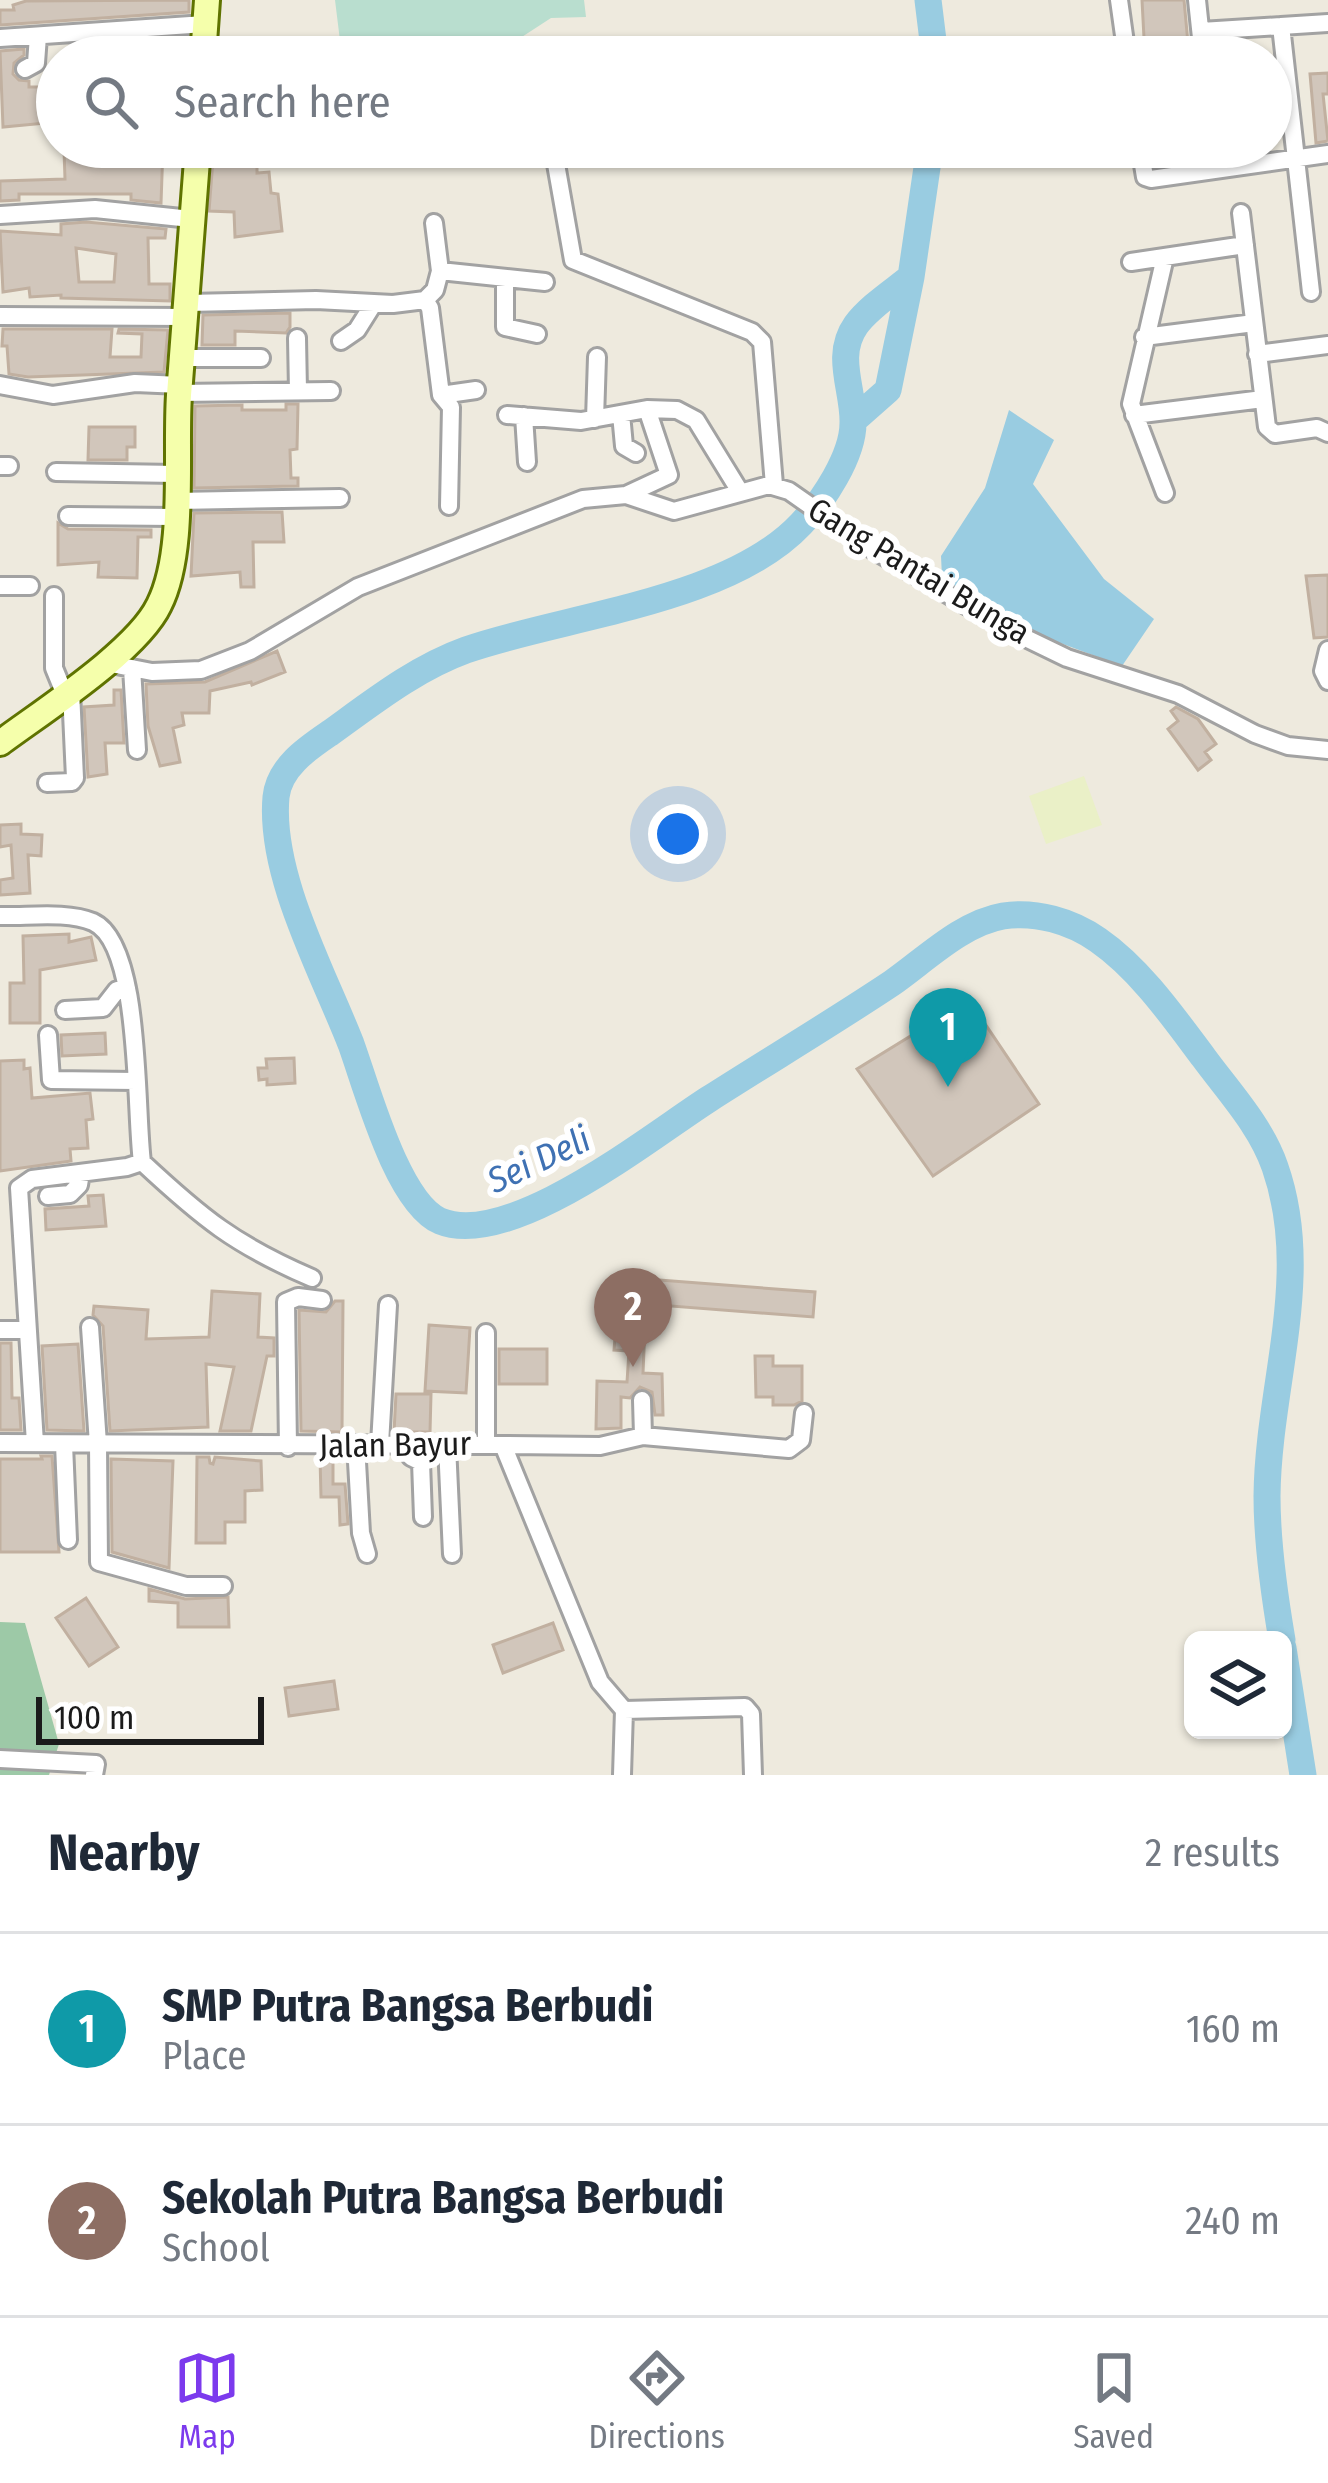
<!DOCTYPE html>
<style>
:root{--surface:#fff;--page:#f2f2f3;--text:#1f2937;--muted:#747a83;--line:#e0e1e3;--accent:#7c3aed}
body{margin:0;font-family:"Fira Sans Condensed",sans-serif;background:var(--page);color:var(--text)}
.controls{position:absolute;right:36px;bottom:36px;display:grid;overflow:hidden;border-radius:18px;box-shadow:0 3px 9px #0004}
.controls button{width:108px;height:108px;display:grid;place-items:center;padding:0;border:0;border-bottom:3px solid var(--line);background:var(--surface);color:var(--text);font:60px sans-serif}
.scale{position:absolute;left:36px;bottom:30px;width:228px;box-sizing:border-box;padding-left:12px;border:6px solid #1b1b1b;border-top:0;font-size:33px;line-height:42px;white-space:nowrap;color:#1b1b1b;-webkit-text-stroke:9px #fff;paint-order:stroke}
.you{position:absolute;left:678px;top:834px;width:42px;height:42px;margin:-30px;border:9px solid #fff;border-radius:50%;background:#1a73e8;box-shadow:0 0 0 18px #1a73e833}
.badge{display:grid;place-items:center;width:78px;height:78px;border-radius:50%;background:var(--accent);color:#fff;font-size:39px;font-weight:700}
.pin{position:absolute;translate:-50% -99px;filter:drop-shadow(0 3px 6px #0008)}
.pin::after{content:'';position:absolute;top:63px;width:42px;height:36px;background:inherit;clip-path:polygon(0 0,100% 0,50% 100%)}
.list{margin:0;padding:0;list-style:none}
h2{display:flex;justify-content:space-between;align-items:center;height:156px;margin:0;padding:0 48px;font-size:51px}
h2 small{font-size:39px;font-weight:400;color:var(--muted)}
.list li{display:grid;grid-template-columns:78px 1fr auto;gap:36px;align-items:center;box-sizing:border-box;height:192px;padding:0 48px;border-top:3px solid var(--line)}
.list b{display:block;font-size:45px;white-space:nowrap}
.list p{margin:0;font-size:39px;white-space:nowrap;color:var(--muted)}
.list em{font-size:39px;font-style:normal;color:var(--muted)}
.icon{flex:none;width:66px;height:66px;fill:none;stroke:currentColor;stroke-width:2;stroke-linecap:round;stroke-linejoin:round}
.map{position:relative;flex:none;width:1328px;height:1775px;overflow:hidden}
.search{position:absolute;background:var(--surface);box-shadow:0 3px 9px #0004;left:36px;right:36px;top:36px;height:132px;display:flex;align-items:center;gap:30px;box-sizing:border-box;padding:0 42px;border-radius:66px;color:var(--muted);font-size:45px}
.sheet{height:540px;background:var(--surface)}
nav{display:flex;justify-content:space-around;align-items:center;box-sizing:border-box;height:168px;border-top:3px solid var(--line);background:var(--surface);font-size:33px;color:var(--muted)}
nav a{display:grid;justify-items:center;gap:6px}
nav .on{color:var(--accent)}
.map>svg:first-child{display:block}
.farmland{fill:#eaf0c7}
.wetland{fill:#b9decf}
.cemetery{fill:#9dc9a7}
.water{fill:#99cce1}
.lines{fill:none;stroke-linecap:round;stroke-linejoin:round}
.river{stroke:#99cce1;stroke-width:27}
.building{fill:#d1c6bb;stroke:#c1b0a0;stroke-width:3;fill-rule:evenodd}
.street-casing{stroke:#a2a2a2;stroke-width:22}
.secondary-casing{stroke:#5f7300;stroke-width:30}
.street{stroke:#fff;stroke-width:16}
.secondary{stroke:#f5ffab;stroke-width:24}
.labels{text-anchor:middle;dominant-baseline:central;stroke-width:12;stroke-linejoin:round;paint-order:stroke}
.street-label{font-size:33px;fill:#1b1b1b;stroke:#fff}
.water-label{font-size:36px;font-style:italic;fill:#3f71b3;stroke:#fff}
</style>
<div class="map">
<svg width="1328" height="1775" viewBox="0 0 1328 1775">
<rect width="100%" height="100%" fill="#eeeade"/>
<!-- farmland -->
<path class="farmland" d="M1084,776l18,49 -56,19 -17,-48z"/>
<!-- wetland -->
<path class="wetland" d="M335,0h249l2,17 -35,1 -40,26 -54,-1 -69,14h-46z"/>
<!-- cemetery -->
<path class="cemetery" d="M0,1622l25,1 34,121 -10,31h-49z"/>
<!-- water -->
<path class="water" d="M1009,410l45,30 -21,44 71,95 50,40 -32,47 -110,-41 -70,-48 -1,-21 44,-68z"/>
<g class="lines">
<!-- river -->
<path class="river" d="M928,0l7,57
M930,147l-19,130c-17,14 -42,30 -55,48 -22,31 -2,65 -3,98 0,33 -30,78 -52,101 -73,78 -238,92 -335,126 -50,18 -93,52 -136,83 -22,15 -51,34 -54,64 -7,78 47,175 75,247 16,44 46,158 89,177 70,29 211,-85 269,-122 61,-39 123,-76 183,-116 33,-23 70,-60 111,-67 33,-5 68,5 95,24 42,29 76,78 106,118 25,34 57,68 71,109 38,108 -7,219 -8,329 0,48 7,97 15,144
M854,420l34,-30 23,-113
M1283,1648l20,127"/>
</g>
<!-- building -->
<path class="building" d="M189,0v12l-189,13v-15h14l-1,-5 13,-4z
M1142,0h42l5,54 -44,3z
M188,38l-1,19h-59v-15z
M24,49v6l-10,8 -1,11 6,6 10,1v6h28v35l-54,5 -3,-76z
M1328,73v21h-5l5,47 -12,2 -6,-69z
M88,147h75l-2,56 -30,-3v-6h-112v6l-19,1v-20l65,-2 -1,-29z
M230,150h27v23l12,-1 2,21 7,1 4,37 -47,6 -1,-25 -25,-1 4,-51h17z
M86,222l80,7 -1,9h-17l1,46h21v17l-109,-3v-3l-31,2 -1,-9 -26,4 -3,-61 61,4v-11zM76,248l40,6 -2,28h-35z
M290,313v14l-4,6 -51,-2v14h-33l1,-30z
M3,329h109l-2,28h31l1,-23 -24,-1 1,-4 49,1 -4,42 -136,5 -19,-3 -2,-28h-5z
M286,404h12l-1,45 -7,1 1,28h7v8l-104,2 1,-82 47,-1v5h44z
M89,427h46v20h-8v13h-39z
M282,512l2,30h-31l1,45h-13l-1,-15 -49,4 3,-63z
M58,523l10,6 83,1v7h-13l-1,41 -39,-1 1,-15 -41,3z
M1328,575v62l-14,1 -8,-62z
M277,651l8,21 -33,13 -1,-3 -41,9 -1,22h-27l2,12 -11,3 7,34 -20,4 -12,-40 -2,-42 59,-2z
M114,690h7l3,53h-19l2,31 -19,3 -4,-70 30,-2z
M1176,707l22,12 18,25 -11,8 6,8 -13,10 -30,-41 10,-8 -7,-10z
M21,824v10l21,1 -1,21 -13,-1 2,38 -30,2v-15l13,-2 -2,-33 -11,2v-22z
M69,934v8l22,-5 5,23 -56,10v53h-30v-40h14l-1,-47z
M969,1000l70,104 -106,72 -76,-107z
M105,1033l1,21 -44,2 -1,-21z
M294,1058l1,25 -28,2v-6l-8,1 -1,-12h9l-1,-9z
M24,1060v9l6,-1 2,30 58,-5 3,26 -7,1 2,28 -18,1 1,12 -71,10v-110z
M103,1195l3,31 -60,4 -1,-21 44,-3 -1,-10z
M620,1277l195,15 -2,25 -167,-13 -3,69 19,1 1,41h-8l-3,-23 -12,-5 -10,11 -9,-1v31l-25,1 1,-48 30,1 2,-31 -15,-1z
M212,1291l48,3 -2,43 16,1v18h-7l-16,75h-31l14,-64 -28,-3 2,63 -98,4 -7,-105 -10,-11 1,-9 54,4 -2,29 63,-2z
M335,1301h8l-1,131 -41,-1 -2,-121 27,2z
M429,1325l41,3 -4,65 -41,-2z
M0,1343h11l1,55h7l2,32h-21z
M78,1344l6,87 -37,-1 -5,-84z
M499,1349h48v35h-48z
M755,1356h18v10h29v35l-8,4h-21v-8h-17z
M396,1394h35l-1,38h-36z
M41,1456h11l7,96h-59v-93h42z
M197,1457h12l1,6 3,1 2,-7 46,4 1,29 -17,1v31h-20v21h-29z
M320,1457h13v27h12l3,40 -8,1 -1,-28h-18z
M111,1459l62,2 -4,107 -57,-16z
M149,1589l36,10 43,-2 1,30h-51v-24l-29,-2z
M86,1598l32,49 -29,19 -33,-48z
M553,1623l10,27 -60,23 -10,-28z
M334,1681l4,28 -49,7 -4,-28z"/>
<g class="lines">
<defs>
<path id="street" d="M1119,0l8,57
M1197,0l6,57
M1281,26l47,-3
M1201,31l80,-5 30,266
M0,38l205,-14
M110,57v-26
M25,69l11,-6 2,-27
M553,147l20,113 179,72 10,10 12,143
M1140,147l5,30 6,2 177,-25
M1241,213l26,214 8,7 42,-6 11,5
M0,215l95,-6 96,10
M1131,262l114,-17
M440,271l105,11
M505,278v49l32,7
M425,300l5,8 11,87 10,12 -2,99
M188,303l128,-3 77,4 32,-4 10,-10 5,-19 -6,-48
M0,316l187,1
M1144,337l110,-14
M297,338l1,53
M341,341l16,-11 17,-27
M1257,354l71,-9
M183,358h78
M0,385l53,10 82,-12 46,2
M179,393l152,-2
M441,395l35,-5
M621,414l3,32 12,7
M507,415l74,6 66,-12 30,1 19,10 43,70
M1134,415l129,-16
M524,416l3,46
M595,419l2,-62
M0,466h9
M56,472l120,2
M1165,493l-34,-89 34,-147
M626,495l43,-20 -22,-66
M177,501l163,-3
M68,516l107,1
M0,586h30
M54,596v72l11,27
M1328,650l-5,21 5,10
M106,663l46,9 49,-2 49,-19 108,-64 225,-88 43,-4 48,16 95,-26 20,6 83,58 129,77 66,32 111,36 77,40 33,12 40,4
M132,668l5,82
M47,783l25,-1 3,-4 -4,-87
M0,916c27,1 67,-5 93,6 49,22 42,190 49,240l-15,5 -95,12 -13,9 16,255
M65,1010l38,-2 14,-18 10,-2
M48,1035l3,45 85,1
M142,1162c60,56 93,83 170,116
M48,1196l22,-2 9,-9 2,-12
M90,1327l8,117 1,118 87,24h37
M0,1330h25
M642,1400l1,36
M0,1443l503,2 97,237 24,28 -2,65
M64,1444l4,96
M356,1444l5,89 6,21
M380,1444l8,-139
M410,1444l1,13 10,5 2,55
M486,1444v-111
M447,1445l5,109
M503,1445l97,1 43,-10 146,13 12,-9 3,-27
M288,1447l-2,-145 12,-5 24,3
M624,1710l121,-3 6,7 2,61
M0,1759l96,5 -2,11"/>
<path id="secondary" d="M203,57l4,-57
M0,743c43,-32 137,-92 159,-138 27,-53 16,-150 20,-210 7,-83 12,-165 19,-248"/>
</defs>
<!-- street casing -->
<use href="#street" class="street-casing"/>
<!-- secondary casing -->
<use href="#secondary" class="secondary-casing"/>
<!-- street -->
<use href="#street" class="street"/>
<!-- secondary -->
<use href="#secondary" class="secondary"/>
</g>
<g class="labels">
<!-- street labels -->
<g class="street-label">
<text transform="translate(919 571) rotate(31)">Gang Pantai Bunga</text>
<text transform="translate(395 1445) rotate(-1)">Jalan Bayur</text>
</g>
<!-- water labels -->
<g class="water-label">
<text transform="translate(539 1160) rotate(-25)">Sei Deli</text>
</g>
</g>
</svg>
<div class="controls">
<button><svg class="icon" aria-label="layers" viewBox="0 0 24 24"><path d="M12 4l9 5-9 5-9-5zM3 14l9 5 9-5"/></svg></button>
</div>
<div class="scale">100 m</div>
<div class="you"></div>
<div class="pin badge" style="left:948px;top:1087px;background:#0f9aa8">1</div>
<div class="pin badge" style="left:633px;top:1367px;background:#8d6e63">2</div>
<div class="search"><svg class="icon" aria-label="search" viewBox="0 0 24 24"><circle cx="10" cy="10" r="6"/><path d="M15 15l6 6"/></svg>Search here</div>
</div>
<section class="sheet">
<h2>Nearby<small>2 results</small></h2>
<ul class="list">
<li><span class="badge" style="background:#0f9aa8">1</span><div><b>SMP Putra Bangsa Berbudi</b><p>Place</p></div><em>160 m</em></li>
<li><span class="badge" style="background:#8d6e63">2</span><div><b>Sekolah Putra Bangsa Berbudi</b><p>School</p></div><em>240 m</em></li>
</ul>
</section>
<nav>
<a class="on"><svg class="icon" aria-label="map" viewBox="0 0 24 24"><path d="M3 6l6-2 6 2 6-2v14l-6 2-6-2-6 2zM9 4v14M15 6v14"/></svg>Map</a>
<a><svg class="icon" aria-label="directions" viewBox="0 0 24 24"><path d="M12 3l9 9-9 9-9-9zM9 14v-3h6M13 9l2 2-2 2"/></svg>Directions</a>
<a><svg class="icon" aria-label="saved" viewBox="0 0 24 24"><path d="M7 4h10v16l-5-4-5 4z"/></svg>Saved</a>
</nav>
